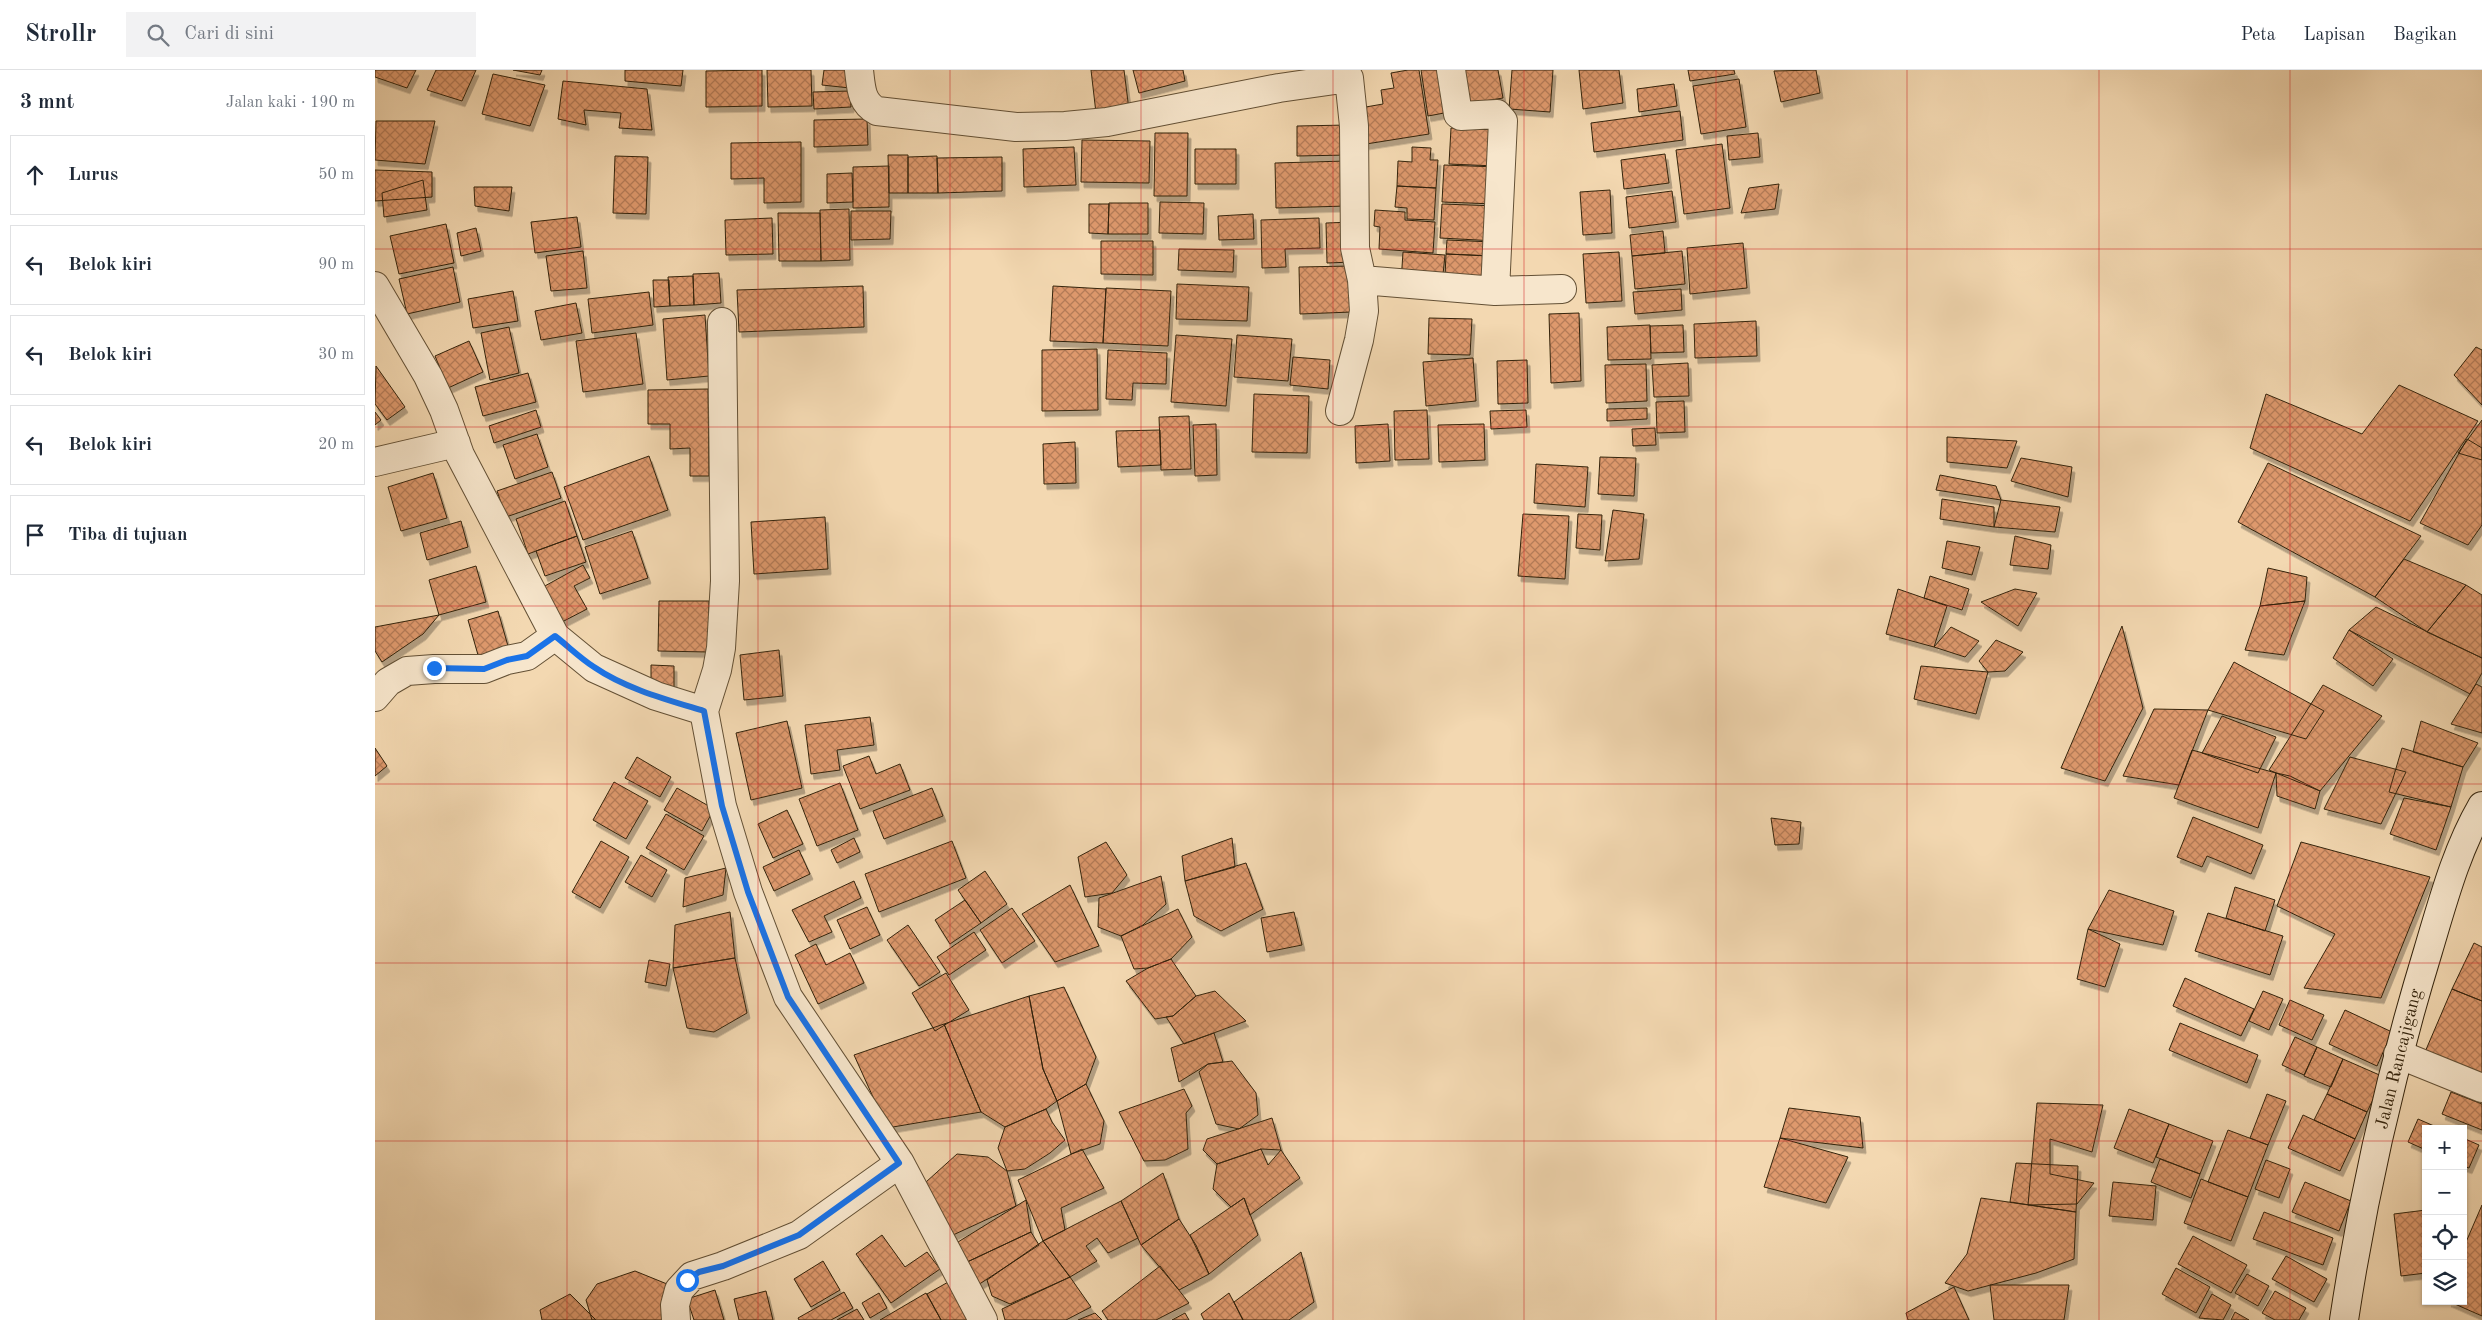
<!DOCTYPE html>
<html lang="id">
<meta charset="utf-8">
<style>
:root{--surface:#fff;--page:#f2f2f3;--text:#1f2937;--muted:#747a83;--line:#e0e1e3}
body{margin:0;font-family:"Old Standard TT",serif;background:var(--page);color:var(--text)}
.controls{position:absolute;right:15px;bottom:15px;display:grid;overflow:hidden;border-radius:0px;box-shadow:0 1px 4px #0004}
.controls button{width:45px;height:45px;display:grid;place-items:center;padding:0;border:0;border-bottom:1px solid var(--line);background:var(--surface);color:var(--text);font:25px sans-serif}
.stop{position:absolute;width:15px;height:15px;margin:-11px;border:4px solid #1a73e8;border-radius:50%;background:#fff}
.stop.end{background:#1a73e8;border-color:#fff;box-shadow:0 1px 5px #0008}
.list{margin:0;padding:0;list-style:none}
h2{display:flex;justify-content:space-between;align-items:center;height:65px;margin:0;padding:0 20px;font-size:21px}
h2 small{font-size:16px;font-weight:400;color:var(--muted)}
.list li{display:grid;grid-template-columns:32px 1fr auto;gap:15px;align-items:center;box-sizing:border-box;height:80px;margin:0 10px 10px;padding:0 10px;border:1px solid var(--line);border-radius:0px}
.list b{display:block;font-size:19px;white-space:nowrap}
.list em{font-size:16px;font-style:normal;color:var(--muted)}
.icon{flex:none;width:28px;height:28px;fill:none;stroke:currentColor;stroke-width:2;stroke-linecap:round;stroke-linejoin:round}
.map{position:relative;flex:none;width:2107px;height:1250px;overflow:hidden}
header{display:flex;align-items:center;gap:30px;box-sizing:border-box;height:70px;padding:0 25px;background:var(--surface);border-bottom:1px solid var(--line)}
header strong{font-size:24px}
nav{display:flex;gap:28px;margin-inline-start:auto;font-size:18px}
.search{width:350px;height:45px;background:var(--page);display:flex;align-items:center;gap:12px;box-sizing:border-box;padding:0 18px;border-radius:0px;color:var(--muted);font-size:19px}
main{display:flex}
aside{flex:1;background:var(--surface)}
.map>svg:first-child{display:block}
.building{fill:url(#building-cross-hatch);stroke:#33230c;filter:url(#shadow)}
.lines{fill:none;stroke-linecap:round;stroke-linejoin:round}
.minor-casing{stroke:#635035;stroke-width:30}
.secondary-casing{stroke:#33230c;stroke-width:30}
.minor{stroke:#f7e6cc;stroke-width:28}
.secondary{stroke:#f7e6cc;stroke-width:28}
.route{stroke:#1a73e8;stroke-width:6}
.grid{fill:none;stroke:#d62828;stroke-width:1;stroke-opacity:0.55}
.labels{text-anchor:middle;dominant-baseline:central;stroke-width:4.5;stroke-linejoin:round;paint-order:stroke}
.street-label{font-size:18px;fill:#33230c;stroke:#f7e6cc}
</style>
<header>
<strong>Strollr</strong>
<div class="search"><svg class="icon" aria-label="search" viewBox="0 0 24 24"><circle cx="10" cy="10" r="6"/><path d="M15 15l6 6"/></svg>Cari di sini</div>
<nav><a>Peta</a><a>Lapisan</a><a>Bagikan</a></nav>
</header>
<main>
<aside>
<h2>3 mnt<small>Jalan kaki · 190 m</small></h2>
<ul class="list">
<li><svg class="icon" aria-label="ahead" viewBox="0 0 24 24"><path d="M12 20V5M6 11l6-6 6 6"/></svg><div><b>Lurus</b></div><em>50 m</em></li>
<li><svg class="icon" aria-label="left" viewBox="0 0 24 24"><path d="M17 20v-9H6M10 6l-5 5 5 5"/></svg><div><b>Belok kiri</b></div><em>90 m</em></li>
<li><svg class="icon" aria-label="left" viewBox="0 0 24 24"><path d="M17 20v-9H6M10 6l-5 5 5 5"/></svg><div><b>Belok kiri</b></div><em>30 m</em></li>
<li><svg class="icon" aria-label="left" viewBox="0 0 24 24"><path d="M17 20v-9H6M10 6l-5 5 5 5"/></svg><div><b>Belok kiri</b></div><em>20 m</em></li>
<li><svg class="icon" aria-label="arrive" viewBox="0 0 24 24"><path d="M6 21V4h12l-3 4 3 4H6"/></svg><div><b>Tiba di tujuan</b></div></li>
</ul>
</aside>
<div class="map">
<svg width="2107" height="1250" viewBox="0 0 2107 1250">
<defs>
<pattern id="building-cross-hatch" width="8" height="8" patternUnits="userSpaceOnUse" patternTransform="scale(1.25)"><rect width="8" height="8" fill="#de996d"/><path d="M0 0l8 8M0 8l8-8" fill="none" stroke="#b57c58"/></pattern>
<filter id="shadow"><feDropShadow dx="3" dy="5.5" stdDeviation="0" flood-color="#0004"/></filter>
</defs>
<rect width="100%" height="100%" fill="#f3d8b1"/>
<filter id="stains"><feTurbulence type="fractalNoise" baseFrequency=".004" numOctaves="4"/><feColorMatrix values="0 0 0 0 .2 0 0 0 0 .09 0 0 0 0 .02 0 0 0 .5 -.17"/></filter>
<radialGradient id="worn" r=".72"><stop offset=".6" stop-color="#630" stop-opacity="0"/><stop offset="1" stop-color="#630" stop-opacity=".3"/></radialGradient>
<!-- building -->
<path class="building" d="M0,0h41l-9,18 -32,-11z
M61,0h40l-14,31 -35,-11z
M138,0h29l-2,5z
M250,0h58l-2,16 -56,-5z
M387,0v36l-56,1v-36z
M392,0h44l1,36 -44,1z
M449,0h28l-2,18 -28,-3z
M716,0h33l5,40 -33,3z
M758,0h50l2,11 -46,12z
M1033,0h11l10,64 -63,10 -6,-36 23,-4 -2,-14 13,-2 -3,-15z
M1046,0h28l6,41 -27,5z
M1079,0h44l5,28 -43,7z
M1137,0h41l-3,42 -41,-3z
M1204,0h40l4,33 -40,6z
M1313,0h46l1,4 -45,7z
M1441,0l4,23 -39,9 -7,-31z
M118,4l52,11 -15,41 -48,-12z
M1364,9l7,48 -45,7 -8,-48z
M188,11l84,8 5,41 -33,-2 2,-15 -37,-3 2,15 -28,-6z
M1299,14l3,22 -38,6 -2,-23z
M475,21l1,16 -37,2 -1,-17z
M1305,41l3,29 -89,12 -3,-29z
M492,49l1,26 -54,2v-27z
M1,51h59l-10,43 -50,-4z
M973,55v30l-51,1v-30z
M1076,58l46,2 -1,36 -47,-2z
M780,63h33l-1,63h-33z
M1383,63l2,24 -31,3 -2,-24z
M707,70l68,1 -1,42 -68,-1z
M426,72v60l-37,1v-25l-33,1v-36z
M1347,74l8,64 -46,6 -8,-64z
M699,77l2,38 -52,2 -1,-38z
M1037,77l19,1 -1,12h8l-2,28 -39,-2 1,-25 14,1z
M820,79h41v35h-41z
M1290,84l4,29 -45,6 -3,-29z
M513,85h20v38h-19z
M240,86l33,1 -2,57 -33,-1z
M562,86l1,37h-30v-36z
M627,87v34l-64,2 -1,-35z
M971,91l1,45 -71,2 -1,-45z
M1069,95l53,2 -2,37 -53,-2z
M514,96v41l-36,1v-41z
M0,100l57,2v25l-57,4z
M477,103l1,29 -26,1v-29z
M48,110l4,30 -43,7 -2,-24z
M1404,114l-4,25 -34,4 8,-25z
M1022,116l39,2 -2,32 -27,-1v-11l-12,-1z
M99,117h38l-3,24 -34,-5z
M1235,120l2,43 -29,2 -3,-43z
M1297,121l4,31 -47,6 -3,-31z
M785,132l44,1 -1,31 -44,-1z
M734,133h39v31h-40z
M714,134h20l-1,30 -19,-1z
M1067,134l56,2 -2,35 -56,-3z
M474,139l1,51 -29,1 -1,-51z
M1000,140l30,2v8l30,2 -2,31 -54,-4 1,-22 -6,-1z
M476,141h40l-1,28 -39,1z
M403,143h42l1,48h-42z
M878,144l1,25 -35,1 -1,-24z
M202,147l4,30 -46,6 -4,-31z
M397,148l1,36 -47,1 -1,-35z
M944,148l1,30 -35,1 1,18 -24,1 -1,-48z
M977,152l1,40 -26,1 -1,-40z
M71,154l8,39 -55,11 -9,-38z
M101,158l5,23 -20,5 -4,-23z
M1288,161l2,22 -33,3 -2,-21z
M1072,170l46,2 -1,14 -46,-2z
M726,171h52v34l-52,-1z
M1368,173l4,45 -57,6 -3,-46z
M804,179l55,1 -1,22 -55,-2z
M208,181l4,37 -36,3 -5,-35z
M1307,181l3,33 -50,5 -3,-33z
M1028,182l42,3 -3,29 -41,-2z
M1244,182l3,49 -36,2 -3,-49z
M1071,184l46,2 -1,23 -46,-2z
M976,196l1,46 -52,2 -1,-47z
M78,197l7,35 -53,12 -8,-35z
M344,203l2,30 -27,2 -1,-31z
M318,206l1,29 -24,1 -2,-29z
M278,210h16l1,26 -16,1z
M802,214l72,3 -2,34 -71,-2z
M488,216l1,41 -125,5 -2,-42z
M678,216l53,3 -3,54 -53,-2z
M731,218l65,3 -3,55 -65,-3z
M1306,219l1,21 -47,4 -2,-22z
M138,221l5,30 -45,7 -5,-29z
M274,222l4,33 -61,8 -4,-34z
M201,233l6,30 -41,7 -6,-29z
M1204,243l2,68 -30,2 -2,-69z
M330,245l4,61 -42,4 -4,-61z
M1054,248l43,1 -2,36 -42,-1z
M1381,251l1,35 -62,2 -1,-34z
M1275,255l1,34 -43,1 -1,-33z
M1308,255l1,27 -33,1 -1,-27z
M134,257l10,46 -29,7 -9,-47z
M261,263l7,51 -60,8 -7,-51z
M801,265l56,4 -6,67 -55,-4z
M862,265l55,4 -4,42 -54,-4z
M94,271l14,31 -35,16 -13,-32z
M2101,277l6,3v55l-28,-30z
M722,279l1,61 -56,1v-61z
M733,280l59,3 -1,31 -33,-1 -1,17 -26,-1z
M918,287l37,3 -2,29 -38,-4z
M1098,288l3,43 -50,5 -3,-44z
M1152,290l1,43 -30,1 -1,-43z
M1313,293l1,33 -35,1 -2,-32z
M1271,294l1,37 -41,2 -1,-38z
M1,296l29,41 -18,13 -12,-16z
M153,303l8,29 -53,14 -8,-29z
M2024,315l79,36 -68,100 -160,-73 16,-54 96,40z
M333,319l1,87h-19v-28l-20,1v-25h-22v-34z
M879,324l55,2 -2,57 -55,-1z
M1309,331l1,31 -28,1 -1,-31z
M1272,338v11l-40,2v-12z
M161,340l5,17 -47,16 -5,-17z
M1052,340l2,49 -34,1 -1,-49z
M1151,340l1,17 -36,2 -1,-18z
M0,342l6,8 -6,5z
M814,346l2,53 -30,1 -2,-53z
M2107,350v40l-24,-7z
M841,354l1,51 -22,1 -2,-51z
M1013,354l2,37 -34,2 -1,-37z
M1109,354l1,36 -46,2 -1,-37z
M1280,358l1,17 -23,1 -1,-17z
M785,360l1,35 -43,2 -2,-36z
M162,364l11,33 -33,12 -12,-34z
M1572,367l70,4 -10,27 -60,-6z
M2092,369l15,9v77l-14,20 -48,-22z
M700,372l1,41 -32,1 -1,-40z
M274,386l19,54 -85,30 -19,-53z
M1225,387l36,1 -2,38 -36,-2z
M1646,388l51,9 -4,30 -57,-16z
M1893,393l153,73 -46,61 -137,-75z
M1161,394l52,3 -3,40 -51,-4z
M177,402l9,26 -55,19 -9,-26z
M58,403l14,45 -46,13 -13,-44z
M1565,405l56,11 5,14 -65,-10z
M1567,429l52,8v20l-54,-8z
M1626,430l59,7 -5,25 -61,-5z
M190,431l12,35 -49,18 -12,-35z
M1238,440l31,4 -5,45 -34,2z
M1148,444l46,2 -4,63 -47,-3z
M1203,444l24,1 -2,35 -24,-2z
M450,447l3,52 -74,5 -3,-52z
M86,451l7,26 -41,13 -7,-27z
M257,461l16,47 -48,16 -15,-47z
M202,466l9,26 -41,14 -9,-25z
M1640,466l36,9 -3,24 -38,-4z
M1572,471l33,6 -8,28 -30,-7z
M2029,489l62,26 -39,47 -52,-35z
M208,495l7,13 -16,8 13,23 -25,13 -19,-35z
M101,496l10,36 -47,13 -10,-35z
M1893,498l39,9 -2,24 -45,5z
M1555,506l39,13 -7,21 -38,-12z
M2091,515l16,10v63l-55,-26z
M1523,519l49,17 -13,41 -48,-13z
M1640,519l22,4 -19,33 -37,-24z
M284,531h50l-1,51 -50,-1z
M1930,531l-21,54 -39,-5 15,-44z
M2001,537l106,51v15l-12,21 -121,-64z
M123,541l12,42 -30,9 -12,-42z
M64,545l-16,19 -41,28 -7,-11v-24z
M1747,556l21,82 -38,73 -44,-13z
M1576,557l28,14 -14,16 -31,-10z
M1974,560l44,29 -20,27 -40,-28z
M1621,570l27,12 -18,19 -17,1 -9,-11z
M404,580l4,46 -39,4 -4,-45z
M1859,592l90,49 -18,28 -98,-29z
M276,595l23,1v26h-23z
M1546,596l67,6 -12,42 -62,-15z
M2101,614l6,3v46l-31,-9z
M1948,615l59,31 -62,75 -51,-21z
M1779,639l54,1 -29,75 -56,-9z
M1847,646l54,21 -18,36 -56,-20z
M495,647l4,28 -37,5 3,20 -29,4 -6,-49z
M412,651l15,67 -51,12 -15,-67z
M2046,651l57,22 -15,24 -50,-15z
M0,678l12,18 -12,10z
M2027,678l61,19 -12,40 -62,-15z
M1817,680l84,23 -18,55 -84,-30z
M494,686l7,18 24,-10 10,26 -50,19 -17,-43z
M262,687l34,20 -11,20 -35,-19z
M1975,687l56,15 -25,52 -57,-15z
M1901,703l14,3 30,15 -5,18 -38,-13z
M239,712l34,19 -22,38 -33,-19z
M465,713l18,47 -41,16 -18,-47z
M302,718l37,21 -12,22 -38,-21z
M557,718l11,28 -59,23 -11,-28z
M2029,728l47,9 -15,43 -46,-16z
M412,740l16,34 -30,14 -15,-34z
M291,744l38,22 -20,34 -38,-22z
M1818,747l70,28 -12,29 -44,-18 -5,11 -25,-10z
M1396,748l30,4 -2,22 -24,1z
M479,768l6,14 -23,11 -6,-13z
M857,768l3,29 -50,14 -3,-25z
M226,771l28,16 -29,51 -28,-16z
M577,771l14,37 -87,34 -14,-38z
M731,772l21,33 -15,18 -27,4 -7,-40z
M1926,772l129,35 -49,121 -77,-10 31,-54 -58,-28z
M424,780l11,24 -36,17 -11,-24z
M266,785l26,15 -15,27 -27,-15z
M871,793l17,46 -42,22 -27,-15 -9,-35z
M351,798l-3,27 -40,12 2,-29z
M610,801l22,33 -26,19 -23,-33z
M786,806l5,28 -23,21 -22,11 -23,-9 1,-29z
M479,811l7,17 -37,18 8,16 -23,10 -17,-32z
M695,815l29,61 -44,16 -33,-48z
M1860,817l40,13 -10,31 -39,-13z
M1734,820l65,21 -11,34 -75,-16z
M590,830l16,23 -31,21 -15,-24z
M492,837l13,28 -30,14 -13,-29z
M637,838l23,33 -33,22 -22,-33z
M803,839l14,28 -21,22 -23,9 -14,1 -13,-33z
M355,842l5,46 -62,10 2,-43z
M919,842l8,33 -35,7 -6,-34z
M1833,843l75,23 -13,39 -75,-24z
M533,855l32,47 -21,14 -32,-46z
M1713,859l32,15 -15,43 -28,-8z
M599,862l12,18 -37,25 -12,-18z
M2099,873l8,4v54l-30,-12z
M441,874l10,21 24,-12 14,30 -46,21 -23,-49z
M360,888l12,55 -33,19 -27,-4 -14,-60z
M796,889l25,37 -23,20 -18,3 -29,-38 22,-13z
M274,890l21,4 -4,22 -21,-4z
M571,903l23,37 -34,21 -23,-38z
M1810,908l69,31 -13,27 -68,-30z
M689,917l32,70 -10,27 -29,17 -14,-32 -14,-73z
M2077,919l30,12v75l-57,-24z
M840,921l31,30 -62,23 -18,-27 7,-1 23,-20z
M1888,921l20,8 -14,31 -20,-9z
M654,926l14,73 14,32 -11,8 -41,18 -24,-15 -37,-88z
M1915,930l34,15 -12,25 -33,-15z
M1970,940l47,22 -15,34 -48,-22z
M1805,953l78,32 -11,28 -78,-33z
M569,954l37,88 -94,16 -33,-73z
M839,963l9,29 -15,2 -29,18 -8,-34z
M1920,967l22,10 -13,28 -22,-10z
M1942,977l26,12 -12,28 -27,-11z
M1968,989l41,18 -17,35 -40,-18z
M857,991l24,32 2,22 -19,14 -23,-5 -17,-52 9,-8z
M711,1014l18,37 -4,23 -29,10 -14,-53z
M809,1019l8,17 -6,7 2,36 -23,11 -21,1 -25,-49z
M2076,1022l31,12v26l-40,-16z
M1892,1024l19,7 -18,44 -18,-7z
M1952,1024l40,18 -12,27 -41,-19z
M1662,1033l66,2 -11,47 -42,-13v35l44,9 -17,21 -49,1z
M1414,1038l71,9 3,31 -83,-10z
M671,1039l6,13 13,18 -15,13 -25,16 -18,2 -9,-23 7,-21z
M1754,1039l40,15 -16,39 -39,-15z
M1928,1045l52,24 -15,32 -52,-23z
M897,1048l9,32 -20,-1 -44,15 -14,-14 4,-11z
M2043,1049l23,10h-15v21l-18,-8z
M1794,1054l44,17 -13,33 -44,-17z
M1853,1060l40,15 -20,52 -40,-15z
M1405,1068l68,19 -22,46 -62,-16z
M2088,1068l16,7 -10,23 -6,-2z
M707,1079l22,39 -43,20 4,22 -22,11 -25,-61z
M886,1079l7,16 13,-15 19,28 -50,37 -6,-17 -13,9 -18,-18 4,-25z
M582,1084l31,3 19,14 9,35 -63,29 -27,-53z
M1785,1089l40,15 -9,24 -40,-16z
M1891,1090l24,9 -11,29 -24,-9z
M1641,1093l62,3 -2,46 -66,-10z
M788,1103l16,46 -38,26 -20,-44z
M1826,1109l47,18 -17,44 -47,-18z
M1738,1112l43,4 -3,34 -44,-4z
M1930,1112l46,19 -12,30 -47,-19z
M869,1128l14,37 -49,39 -19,-39z
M1606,1128l95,14 -2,47 -38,14 -68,18 -23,-8 22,-29z
M651,1130l5,32 -66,31 -7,-21z
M746,1131l17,37 -30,15 -11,-15 -11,8 11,15 -27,16 -27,-36z
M2107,1135v111l-34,-15h15v-52z
M2051,1140v63l-25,3 -7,-62z
M1889,1142l69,26 -10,27 -70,-26z
M804,1149l17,26 13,29 -30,16 -38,-45z
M656,1162l8,13 -61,40 -13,-22z
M507,1165l23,32 22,-15 13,17 -49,34 -35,-49z
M1818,1166l54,29 -16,28 -53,-29z
M668,1171l27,36 -60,27 -18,-8 -5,-16z
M926,1182l13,50 -25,18h-46l-9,-18z
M1911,1186l41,23 -13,23 -42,-23z
M448,1191l17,29 -29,17 -17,-28z
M785,1196l29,37 -33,17h-48l-6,-9z
M1801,1198l34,19 -14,26 -34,-19z
M260,1201l32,13 5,36h-80l-6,-20 11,-16z
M1872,1204l22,12 -11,20 -23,-13z
M695,1207l21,30 -25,13h-61l-3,-11z
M575,1211l22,39h-31l-14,-26z
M1615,1215h79l-5,35h-70z
M1579,1217l15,33h-61l-2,-7z
M340,1220l9,30h-30l-7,-21z
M391,1221l7,29h-34l-5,-21z
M1900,1221l31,17 -7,12h-24l-13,-7z
M469,1222l9,16 -22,12h-32l-1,-2z
M504,1223l8,15 -17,10 -8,-15z
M551,1223l15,27h-61z
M854,1223l14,27h-39l-3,-6z
M195,1224l26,26h-54l-2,-10z
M1837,1224l19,11 -8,15 -24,-2z
M482,1239l7,11h-27z
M1860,1242l14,8h-18z
M720,1243l7,7h-24z
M810,1243l4,7h-17z"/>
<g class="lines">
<defs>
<path id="minor" d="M484,0c2,17 2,33 18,41l139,16 49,-1 42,-4 172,-34 70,-10 5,48 1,122 7,32 133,11 67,-2
M1076,0l7,44 3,2 36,-2 6,7 -8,170
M0,216l53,90 16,34 16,45 95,181 39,32 62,28 48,15
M347,252l3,259 -4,67 -4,22 -13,41 18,95 26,86 40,105 112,166 83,157
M965,341l19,-71 5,-29 -2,-31
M0,392l81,-19
M0,627l13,-15 19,-11 27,-2h50l23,-9 20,-4 28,-20
M2023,984l84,34
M301,1250l-1,-15 4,-15 13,-14 31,-10 76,-31 101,-72"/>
<path id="secondary" d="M1969,1250c19,-125 47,-248 84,-369 15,-50 28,-100 54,-145"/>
</defs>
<!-- minor casing -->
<use href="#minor" class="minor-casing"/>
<!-- secondary casing -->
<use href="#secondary" class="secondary-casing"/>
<!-- minor -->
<use href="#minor" class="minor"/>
<!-- secondary -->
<use href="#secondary" class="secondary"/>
</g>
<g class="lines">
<!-- route -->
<path class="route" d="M59,598l50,1 23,-9 20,-4 28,-20c13,10 25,22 39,31 32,22 74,33 110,44l18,95 26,86 40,105 111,166 -100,72 -76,31 -24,6 -12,8"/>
</g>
<!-- grid -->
<path class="grid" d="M192,0v1250M383,0v1250M575,0v1250M766,0v1250M958,0v1250M1149,0v1250M1341,0v1250M1532,0v1250M1724,0v1250M1915,0v1250M0,179h2107M0,357h2107M0,536h2107M0,714h2107M0,893h2107M0,1071h2051M2088,1071h19"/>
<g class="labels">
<!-- street labels -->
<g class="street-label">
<text transform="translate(2024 989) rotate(-76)">Jalan Rancajigang</text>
</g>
</g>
<rect width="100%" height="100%" filter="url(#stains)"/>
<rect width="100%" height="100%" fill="url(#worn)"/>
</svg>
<div class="controls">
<button>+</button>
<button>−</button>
<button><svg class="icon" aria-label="locate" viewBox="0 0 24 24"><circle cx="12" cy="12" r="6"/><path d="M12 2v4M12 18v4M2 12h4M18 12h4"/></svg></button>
<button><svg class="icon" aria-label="layers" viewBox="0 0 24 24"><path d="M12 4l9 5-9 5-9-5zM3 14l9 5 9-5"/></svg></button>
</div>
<div class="stop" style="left:312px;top:1210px"></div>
<div class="stop end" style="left:59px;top:598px"></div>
</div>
</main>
